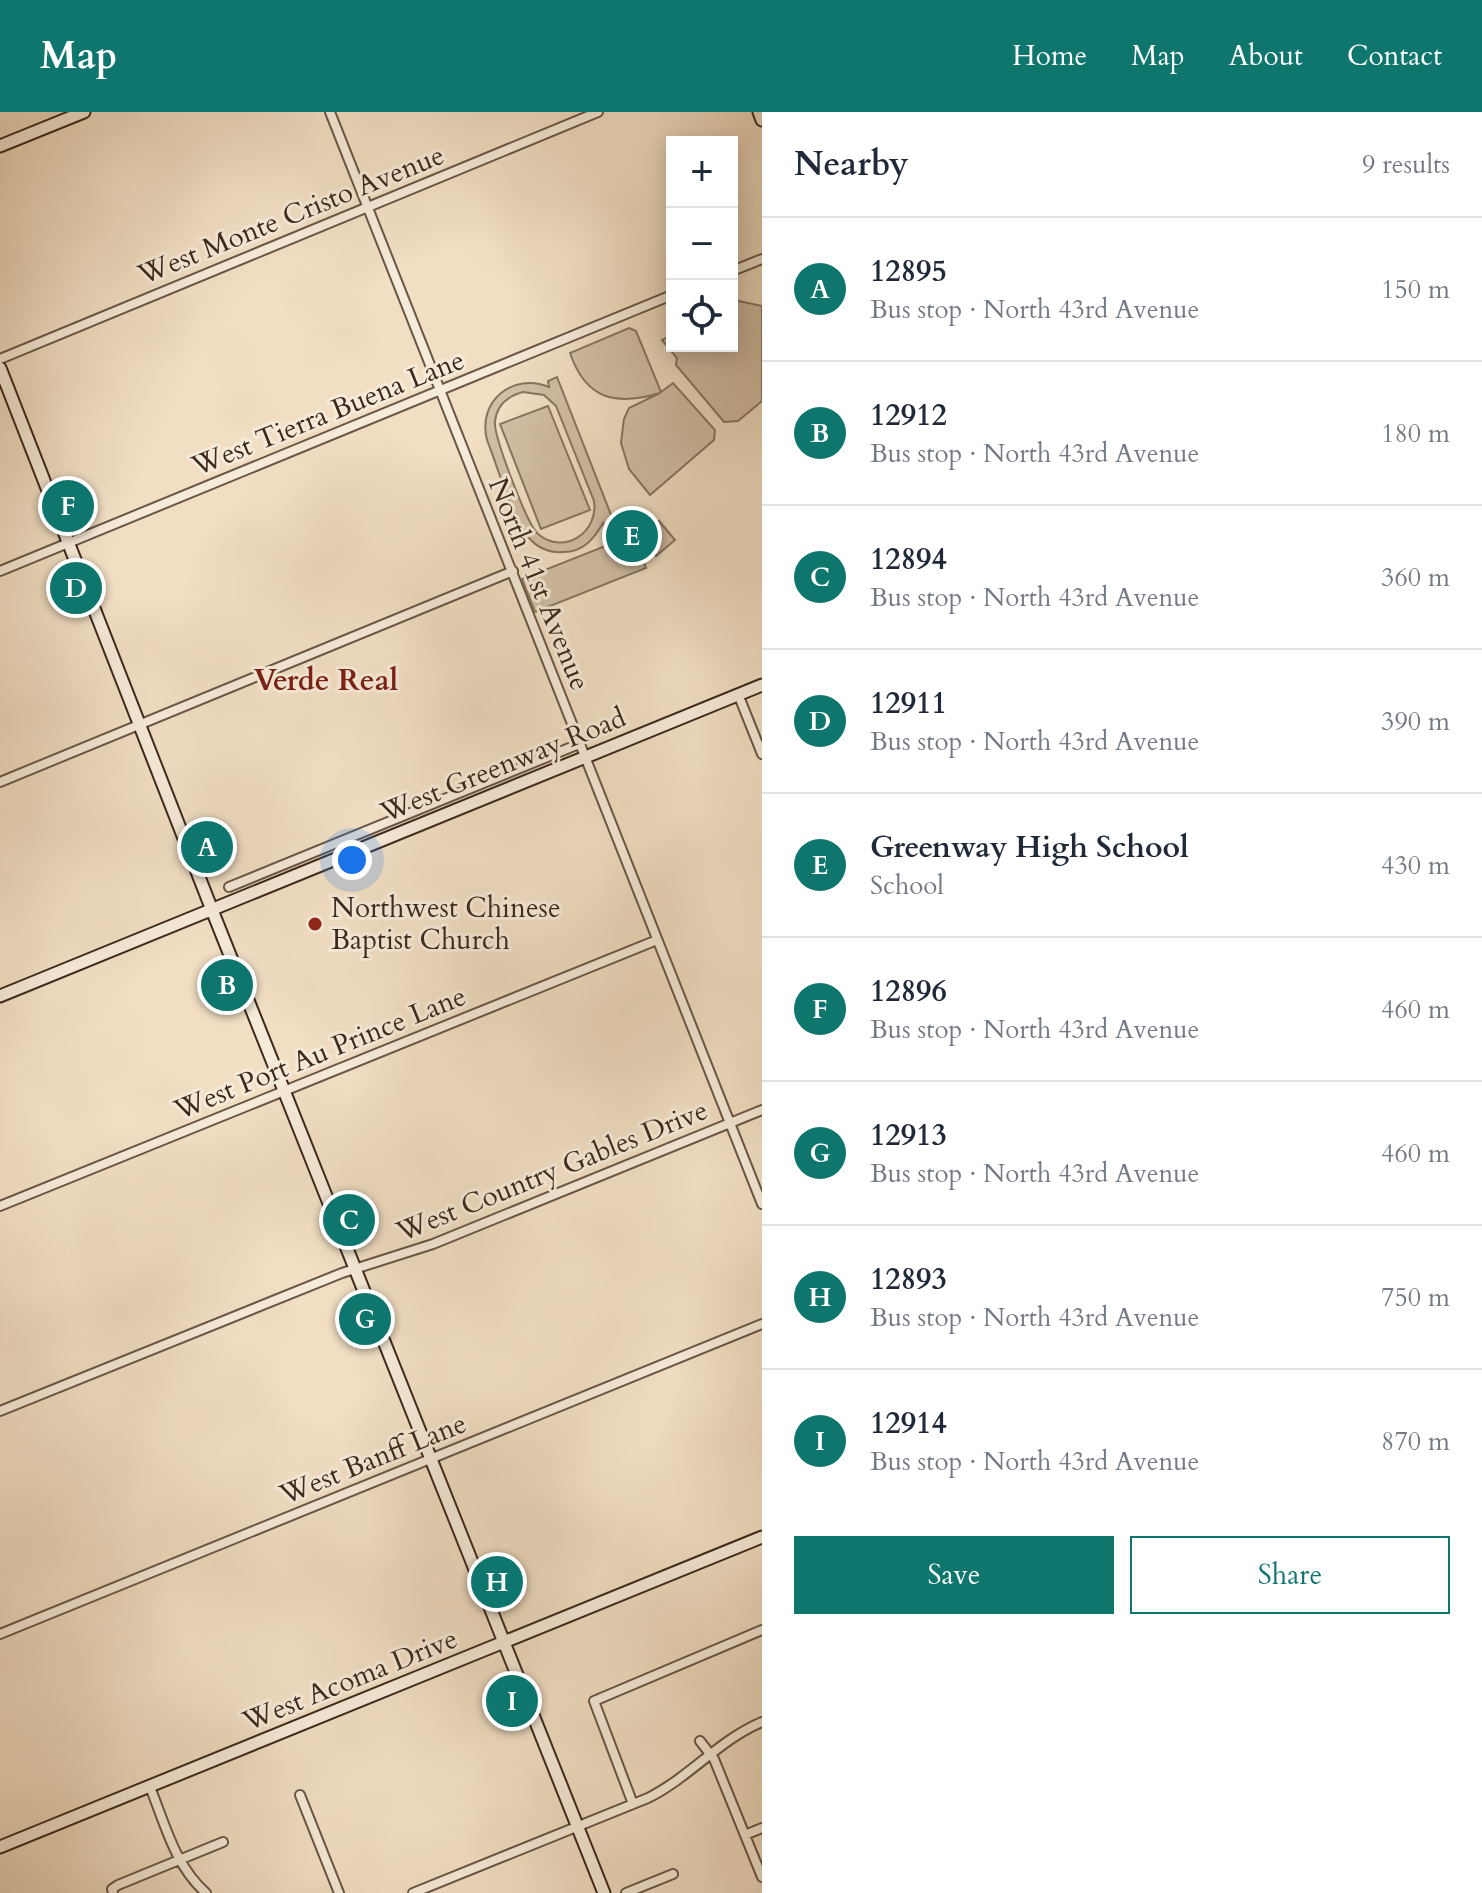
<!DOCTYPE html>
<meta charset="utf-8">
<style>
:root{--surface:#fff;--page:#f2f2f3;--text:#1f2937;--muted:#747a83;--line:#e0e1e3;--accent:#0f766e}
body{margin:0;font-family:Cardo,serif;background:var(--page);color:var(--text)}
.controls{position:absolute;right:24px;top:24px;display:grid;overflow:hidden;border-radius:0px;box-shadow:0 4px 20px #0003}
.controls button{width:72px;height:72px;display:grid;place-items:center;padding:0;border:0;border-bottom:2px solid var(--line);background:var(--surface);color:var(--text);font:40px sans-serif}
.you{position:absolute;left:352px;top:748px;width:28px;height:28px;margin:-20px;border:6px solid #fff;border-radius:50%;background:#1a73e8;box-shadow:0 0 0 12px #1a73e833}
.badge{display:grid;place-items:center;width:52px;height:52px;border-radius:50%;background:var(--accent);color:#fff;font-size:26px;font-weight:700}
.pin{position:absolute;translate:-50% -50%;border:4px solid #fff;box-shadow:0 2px 8px #0006}
.list{margin:0;padding:0;list-style:none}
h2{display:flex;justify-content:space-between;align-items:center;height:104px;margin:0;padding:0 32px;font-size:34px}
h2 small{font-size:26px;font-weight:400;color:var(--muted)}
.list li{display:grid;grid-template-columns:52px 1fr auto;gap:24px;align-items:center;box-sizing:border-box;height:144px;padding:0 32px;border-top:2px solid var(--line)}
.list b{display:block;font-size:30px;white-space:nowrap}
.list p{margin:0;font-size:26px;white-space:nowrap;color:var(--muted)}
.list em{font-size:26px;font-style:normal;color:var(--muted)}
.actions{display:flex;gap:16px;padding:24px 32px}
.actions a{flex:1;padding:18px 0;border:2px solid var(--accent);border-radius:0px;text-align:center;font-size:28px;color:var(--accent)}
.actions .main{background:var(--accent);color:#fff}
.icon{flex:none;width:44px;height:44px;fill:none;stroke:currentColor;stroke-width:2;stroke-linecap:round;stroke-linejoin:round}
.map{position:relative;flex:none;width:762px;height:1781px;overflow:hidden}
header{display:flex;align-items:center;gap:48px;box-sizing:border-box;height:112px;padding:0 40px;background:var(--accent);color:#fff}
header strong{font-size:38px}
nav{display:flex;gap:44px;margin-inline-start:auto;font-size:28px}
main{display:flex}
aside{flex:1;background:var(--surface)}
.map>svg:first-child{display:block}
.green{fill:#d2bfa6;stroke:#877460;stroke-width:2;fill-rule:evenodd}
.lines{fill:none;stroke-linecap:round;stroke-linejoin:round}
.street-casing{stroke:#695645;stroke-width:12}
.secondary-casing{stroke:#3c291b;stroke-width:15}
.street{stroke:#f6ead8;stroke-width:8}
.secondary{stroke:#f6ead8;stroke-width:11}
.poi-dot{fill:#8f2418;stroke:#f6ead8;stroke-width:3}
.labels{text-anchor:middle;dominant-baseline:central;stroke-width:6;stroke-linejoin:round;paint-order:stroke}
.street-label{font-size:28px;fill:#3c291b;stroke:#f6ead8}
.poi-label{font-size:28px;fill:#3c291b;stroke:#f6ead8;text-anchor:start}
.neighbourhood-label{font-size:30px;font-weight:bold;fill:#7a1f14;stroke:#f6ead8}
</style>
<header>
<strong>Map</strong>
<nav><a>Home</a><a>Map</a><a>About</a><a>Contact</a></nav>
</header>
<main>
<div class="map">
<svg width="762" height="1781" viewBox="0 0 762 1781">
<rect width="100%" height="100%" fill="#f1dec3"/>
<filter id="stains"><feTurbulence type="fractalNoise" baseFrequency=".0025" numOctaves="4"/><feColorMatrix values="0 0 0 0 .2 0 0 0 0 .09 0 0 0 0 .02 0 0 0 .5 -.17"/></filter>
<radialGradient id="worn" r=".72"><stop offset=".6" stop-color="#630" stop-opacity="0"/><stop offset="1" stop-color="#630" stop-opacity=".3"/></radialGradient>
<!-- green -->
<path class="green" d="M734,188l28,6v95l-24,20 -14,1 -48,-57 1,-7 -15,-18 8,-4 2,-7v17h60v-45z
M629,216l7,3 25,61 12,-9 42,47 -1,10 -64,55 -21,-26 -8,-26 3,-24 5,-11 31,-15c-44,13 -74,7 -90,-40z
M557,265l58,148 -9,4 -3,-6c-9,16 -20,29 -39,29 -13,1 -25,-3 -34,-13 -17,-16 -33,-75 -43,-99 -10,-39 26,-68 62,-53l-1,-6zM523,280l21,3 12,11 38,95c5,31 -30,55 -56,33 -11,-10 -45,-99 -43,-113 2,-16 13,-25 28,-29z
M548,294l42,104 -49,19 -41,-105z
M659,409l16,19 -19,16 -16,-19z
M633,423l13,33 -111,44 -13,-33z"/>
<g class="lines">
<defs>
<path id="street" d="M330,0l432,1092
M732,159l30,-12
M0,247l598,-247
M0,459l672,-276
M738,582l24,60
M0,670l513,-211
M229,775l350,-143
M0,1094l657,-266
M0,1299l342,-138 91,-29 329,-134
M0,1522l762,-310
M700,1629l14,18 48,118
M150,1675c15,37 25,79 56,106
M300,1683l39,98
M633,1692l-39,-103 168,-71
M745,1723l17,-7
M113,1781l-1,-4 6,-4 105,-43
M413,1781l235,-95c42,-21 71,-58 114,-76
M626,1781l47,-19"/>
<path id="secondary" d="M759,0l3,8
M0,34l84,-34
M0,256l212,542 392,983
M0,884l762,-311
M0,1735l762,-310"/>
</defs>
<!-- street casing -->
<use href="#street" class="street-casing"/>
<!-- secondary casing -->
<use href="#secondary" class="secondary-casing"/>
<!-- street -->
<use href="#street" class="street"/>
<!-- secondary -->
<use href="#secondary" class="secondary"/>
</g>
<!-- markers -->
<circle class="poi-dot" cx="315" cy="812" r="8"/>
<g class="labels">
<!-- street labels -->
<g class="street-label">
<text transform="translate(291 103) rotate(-22)">West Monte Cristo Avenue</text>
<text transform="translate(328 301) rotate(-22)">West Tierra Buena Lane</text>
<text transform="translate(539 472) rotate(68)">North 41st Avenue</text>
<text transform="translate(503 653) rotate(-22)">West Greenway Road</text>
<text transform="translate(320 941) rotate(-22)">West Port Au Prince Lane</text>
<text transform="translate(552 1059) rotate(-22)">West Country Gables Drive</text>
<text transform="translate(373 1347) rotate(-22)">West Banff Lane</text>
<text transform="translate(350 1568) rotate(-22)">West Acoma Drive</text>
</g>
<!-- poi labels -->
<g class="poi-label">
<text x="331" y="796">Northwest Chinese<tspan x="331" dy="32">Baptist Church</tspan></text>
</g>
<!-- neighbourhood labels -->
<g class="neighbourhood-label">
<text x="326" y="568">Verde Real</text>
</g>
</g>
<rect width="100%" height="100%" filter="url(#stains)"/>
<rect width="100%" height="100%" fill="url(#worn)"/>
</svg>
<div class="controls">
<button>+</button>
<button>−</button>
<button><svg class="icon" aria-label="locate" viewBox="0 0 24 24"><circle cx="12" cy="12" r="6"/><path d="M12 2v4M12 18v4M2 12h4M18 12h4"/></svg></button>
</div>
<div class="you"></div>
<div class="pin badge" style="left:207px;top:735px">A</div>
<div class="pin badge" style="left:227px;top:873px">B</div>
<div class="pin badge" style="left:349px;top:1108px">C</div>
<div class="pin badge" style="left:76px;top:476px">D</div>
<div class="pin badge" style="left:632px;top:424px">E</div>
<div class="pin badge" style="left:68px;top:394px">F</div>
<div class="pin badge" style="left:365px;top:1207px">G</div>
<div class="pin badge" style="left:497px;top:1470px">H</div>
<div class="pin badge" style="left:512px;top:1589px">I</div>
</div>
<aside>
<h2>Nearby<small>9 results</small></h2>
<ul class="list">
<li><span class="badge">A</span><div><b>12895</b><p>Bus stop · North 43rd Avenue</p></div><em>150 m</em></li>
<li><span class="badge">B</span><div><b>12912</b><p>Bus stop · North 43rd Avenue</p></div><em>180 m</em></li>
<li><span class="badge">C</span><div><b>12894</b><p>Bus stop · North 43rd Avenue</p></div><em>360 m</em></li>
<li><span class="badge">D</span><div><b>12911</b><p>Bus stop · North 43rd Avenue</p></div><em>390 m</em></li>
<li><span class="badge">E</span><div><b>Greenway High School</b><p>School</p></div><em>430 m</em></li>
<li><span class="badge">F</span><div><b>12896</b><p>Bus stop · North 43rd Avenue</p></div><em>460 m</em></li>
<li><span class="badge">G</span><div><b>12913</b><p>Bus stop · North 43rd Avenue</p></div><em>460 m</em></li>
<li><span class="badge">H</span><div><b>12893</b><p>Bus stop · North 43rd Avenue</p></div><em>750 m</em></li>
<li><span class="badge">I</span><div><b>12914</b><p>Bus stop · North 43rd Avenue</p></div><em>870 m</em></li>
</ul>
<div class="actions"><a class="main">Save</a><a>Share</a></div>
</aside>
</main>
